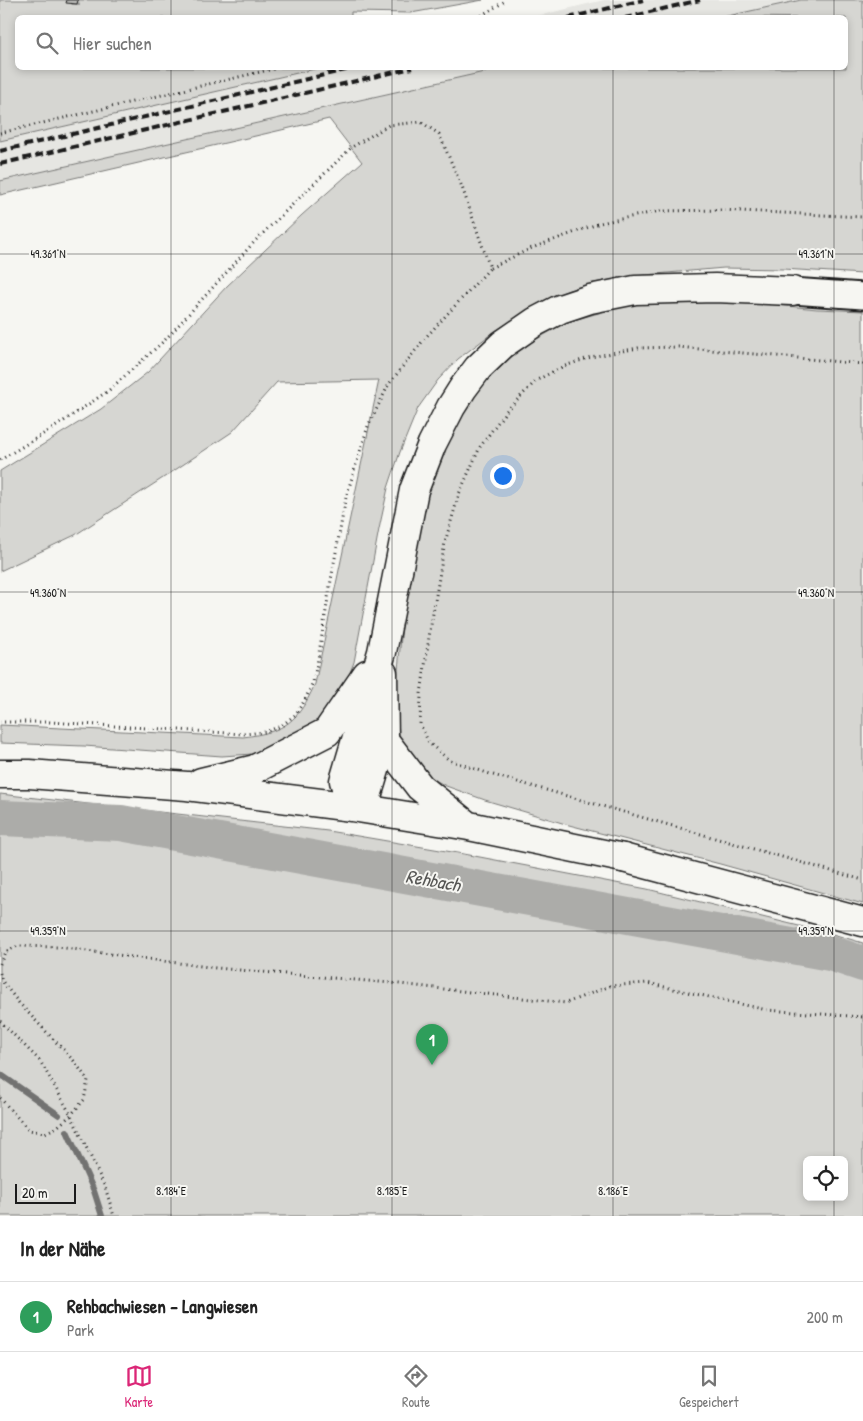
<!DOCTYPE html>
<html lang="de">
<meta charset="utf-8">
<style>
:root{--surface:#fff;--page:#f6f6f6;--text:#222;--muted:#767676;--line:#e0e0e0;--accent:#db2777}
body{margin:0;font-family:"Patrick Hand",sans-serif;background:var(--page);color:var(--text)}
.controls{position:absolute;right:15px;bottom:15px;display:grid;overflow:hidden;border-radius:8px;box-shadow:0 2px 8px #0003}
.controls button{width:45px;height:45px;display:grid;place-items:center;padding:0;border:0;border-bottom:1px solid var(--line);background:var(--surface);color:var(--text);font:25px sans-serif}
.scale{position:absolute;left:15px;bottom:12px;width:61px;box-sizing:border-box;padding-left:5px;border:2px solid #1c1c1c;border-top:0;font-size:14px;line-height:18px;white-space:nowrap;color:#1c1c1c;-webkit-text-stroke:4px #f6f6f2;paint-order:stroke}
.you{position:absolute;left:502px;top:475px;width:18px;height:18px;margin:-12px;border:4px solid #fff;border-radius:50%;background:#1a73e8;box-shadow:0 0 0 8px #1a73e833}
.badge{display:grid;place-items:center;width:32px;height:32px;border-radius:50%;background:var(--accent);color:#fff;font-size:16px;font-weight:700}
.pin{position:absolute;translate:-50% -41px;filter:drop-shadow(0 1px 2px #0008)}
.pin::after{content:'';position:absolute;top:26px;width:18px;height:15px;background:inherit;clip-path:polygon(0 0,100% 0,50% 100%)}
.list{margin:0;padding:0;list-style:none}
h2{display:flex;justify-content:space-between;align-items:center;height:65px;margin:0;padding:0 20px;font-size:21px}
h2 small{font-size:16px;font-weight:400;color:var(--muted)}
.list li{display:grid;grid-template-columns:32px 1fr auto;gap:15px;align-items:center;box-sizing:border-box;height:70px;padding:0 20px;border-top:1px solid var(--line)}
.list b{display:block;font-size:19px;white-space:nowrap}
.list p{margin:0;font-size:16px;white-space:nowrap;color:var(--muted)}
.list em{font-size:16px;font-style:normal;color:var(--muted)}
.icon{flex:none;width:28px;height:28px;fill:none;stroke:currentColor;stroke-width:2;stroke-linecap:round;stroke-linejoin:round}
.map{position:relative;flex:none;width:863px;height:1216px;overflow:hidden}
.search{position:absolute;background:var(--surface);box-shadow:0 2px 8px #0003;left:15px;right:15px;top:15px;height:55px;display:flex;align-items:center;gap:12px;box-sizing:border-box;padding:0 18px;border-radius:8px;color:var(--muted);font-size:19px}
.sheet{height:135px;background:var(--surface)}
nav{display:flex;justify-content:space-around;align-items:center;box-sizing:border-box;height:70px;border-top:1px solid var(--line);background:var(--surface);font-size:14px;color:var(--muted)}
nav a{display:grid;justify-items:center;gap:2px}
nav .on{color:var(--accent)}
.map>svg:first-child{display:block}
.built{fill:#e6e6e2}
.green{fill:#d6d6d2;stroke:#797977;fill-rule:evenodd}
.lines{fill:none;stroke-linecap:round;stroke-linejoin:round}
.stream{stroke:#727271;stroke-width:6}
.river{stroke:#acaca9;stroke-width:36}
.building{fill:#c0c0bd;stroke:#1c1c1c;filter:url(#shadow)}
.secondary-casing{stroke:#1c1c1c;stroke-width:29}
.primary-casing{stroke:#1c1c1c;stroke-width:31}
.highway-casing{stroke:#1c1c1c;stroke-width:31}
.path{stroke:#1c1c1c;stroke-width:3;stroke-dasharray:1 4;stroke-linecap:butt}
.secondary{stroke:#f6f6f2;stroke-width:25}
.primary{stroke:#f6f6f2;stroke-width:28}
.highway{stroke:#f6f6f2;stroke-width:28}
.rail{stroke:#1c1c1c;stroke-width:4;stroke-dasharray:8 4;stroke-linecap:butt}
.ticks{fill:none;stroke:#1c1c1c;stroke-width:1;stroke-opacity:0.45}
.labels{text-anchor:middle;dominant-baseline:central;stroke-width:4;stroke-linejoin:round;paint-order:stroke}
.water-label{font-size:19px;font-style:italic;fill:#565654;stroke:#f6f6f2}
.ticks-label{font-size:12px;text-anchor:middle;fill:#1c1c1c;stroke:#f6f6f2;stroke-width:4;stroke-linejoin:round;paint-order:stroke}
</style>
<div class="map">
<svg width="863" height="1216" viewBox="0 0 863 1216">
<defs>
<filter id="shadow"><feDropShadow dx="5.5" dy="3" stdDeviation="0" flood-color="#0004"/></filter>
</defs>
<rect width="100%" height="100%" fill="#f6f6f2"/>
<filter id="ink" filterUnits="userSpaceOnUse"><feTurbulence type="fractalNoise" baseFrequency=".02" numOctaves="2"/><feDisplacementMap in="SourceGraphic" scale="10" xChannelSelector="R" yChannelSelector="G"/><feConvolveMatrix kernelMatrix="1 2 1 2 8 2 1 2 1" color-interpolation-filters="sRGB"/></filter>
<g filter="url(#ink)">
<!-- built -->
<path class="built" d="M604,0h197l-78,17 -194,1z
M319,68h183l-502,113v-40z"/>
<!-- green -->
<path class="green" d="M0,0h483l-72,13 -60,-1v6h-333v50h301l-319,73z
M801,0h62v274l-80,-5 -59,-1 -91,8 -39,7 -25,7 -24,10 -50,31 -37,28 -20,21 -20,28 -18,44 -12,36 -9,41 -25,133 -9,24 -27,42 -51,25 -45,3 -138,-10 -84,-3v-18l243,12c42,-5 55,-15 72,-53l64,-304 -102,2 -45,50 -69,46 -88,57 -75,36v-100l101,-62 47,-37 79,-86 75,-71 60,-53 -33,-43 -329,76v-14l502,-113h344v-50l-123,-1z
M716,299l101,10 46,2v593l-143,-40 -151,-39 -84,-25 -39,-14 -20,-11 -26,-33 -3,-29v-32l6,-65 7,-46 13,-58 14,-49 20,-45 28,-36 25,-24 25,-18 32,-18 70,-20z
M0,794l328,37 136,23 183,35 189,46 27,8v273h-863zM807,1160h37v37h-37z"/>
<g class="lines">
<!-- stream -->
<path class="stream" d="M0,1074l59,41
M67,1131l27,60 8,25"/>
<!-- river -->
<path class="river" d="M0,818l121,5 709,130 33,11"/>
</g>
<!-- building -->
<path class="building" d="M67,0h11l-1,4 -11,-1z"/>
<g class="lines">
<defs>
<path id="secondary" d="M792,291l71,5"/>
<path id="primary" d="M384,740l36,47 48,39
M0,774h29l158,12 165,21 117,19 154,32
M201,782l54,-13 72,-37 40,-58
M352,807l-8,-26 38,-129 32,-162 18,-46 19,-37 12,-19 15,-20 25,-24 32,-22 25,-13 30,-10 45,-9 80,-2 77,3
M352,807l16,-14 16,-53 -1,-67"/>
<path id="highway" d="M623,858l240,64"/>
</defs>
<!-- secondary casing -->
<use href="#secondary" class="secondary-casing"/>
<!-- primary casing -->
<use href="#primary" class="primary-casing"/>
<!-- highway casing -->
<use href="#highway" class="highway-casing"/>
<!-- path -->
<path class="path" d="M477,18l30,-18
M0,133l277,-65
M490,268l42,-20 68,-25 60,-12 62,-1 141,7
M863,364l-185,-17 -40,1 -47,9 -29,10 -25,13 -31,31 -26,36 -21,47 -14,48 -16,95 -8,57 -1,30 9,19 20,17 44,15 370,105
M0,460l55,-33 53,-36 57,-51 91,-100 96,-93 37,-22 32,-3 18,12 23,53 28,81 -64,69 -37,47 -21,42 -22,71 -15,83 -13,79 -5,23 -8,18 -10,15 -14,11 -16,6 -22,2 -193,-12h-50
M0,964l5,-12 13,-6 39,1 159,21 175,15 175,20 44,-17 37,-3 120,27 96,7
M0,973l2,8 17,22 55,58 14,19 -4,20 -13,15 -14,12 -12,6 -16,-3 -29,-32
M0,1021l40,40 31,54 34,72 9,29"/>
<!-- secondary -->
<use href="#secondary" class="secondary"/>
<!-- primary -->
<use href="#primary" class="primary"/>
<!-- highway -->
<use href="#highway" class="highway"/>
<!-- rail -->
<path class="rail" d="M568,18l75,-18
M625,18l75,-18
M0,151l354,-83
M0,164l412,-96"/>
</g>
</g>
<!-- ticks -->
<path class="ticks" d="M171,0v18M392,0v18M613,0v18M834,0v18M171,68v1148M392,68v1148M613,68v1148M834,68v1092M0,254h863M0,592h863M0,931h863M834,1197v19"/>
<g class="labels">
<!-- water labels -->
<g class="water-label">
<text transform="translate(433 880) rotate(10)">Rehbach</text>
</g>
</g>
<g class="ticks-label">
<text x="48" y="258">49.361°N</text>
<text x="816" y="258">49.361°N</text>
<text x="48" y="597">49.360°N</text>
<text x="816" y="597">49.360°N</text>
<text x="48" y="935">49.359°N</text>
<text x="816" y="935">49.359°N</text>
<text x="171" y="1195">8.184°E</text>
<text x="392" y="1195">8.185°E</text>
<text x="613" y="1195">8.186°E</text>
</g>
</svg>
<div class="controls">
<button><svg class="icon" aria-label="locate" viewBox="0 0 24 24"><circle cx="12" cy="12" r="6"/><path d="M12 2v4M12 18v4M2 12h4M18 12h4"/></svg></button>
</div>
<div class="scale">20 m</div>
<div class="you"></div>
<div class="pin badge" style="left:432px;top:1065px;background:#2e9e5b">1</div>
<div class="search"><svg class="icon" aria-label="search" viewBox="0 0 24 24"><circle cx="10" cy="10" r="6"/><path d="M15 15l6 6"/></svg>Hier suchen</div>
</div>
<section class="sheet">
<h2>In der Nähe<small></small></h2>
<ul class="list">
<li><span class="badge" style="background:#2e9e5b">1</span><div><b>Rehbachwiesen - Langwiesen</b><p>Park</p></div><em>200 m</em></li>
</ul>
</section>
<nav>
<a class="on"><svg class="icon" aria-label="map" viewBox="0 0 24 24"><path d="M3 6l6-2 6 2 6-2v14l-6 2-6-2-6 2zM9 4v14M15 6v14"/></svg>Karte</a>
<a><svg class="icon" aria-label="directions" viewBox="0 0 24 24"><path d="M12 3l9 9-9 9-9-9zM9 14v-3h6M13 9l2 2-2 2"/></svg>Route</a>
<a><svg class="icon" aria-label="saved" viewBox="0 0 24 24"><path d="M7 4h10v16l-5-4-5 4z"/></svg>Gespeichert</a>
</nav>
